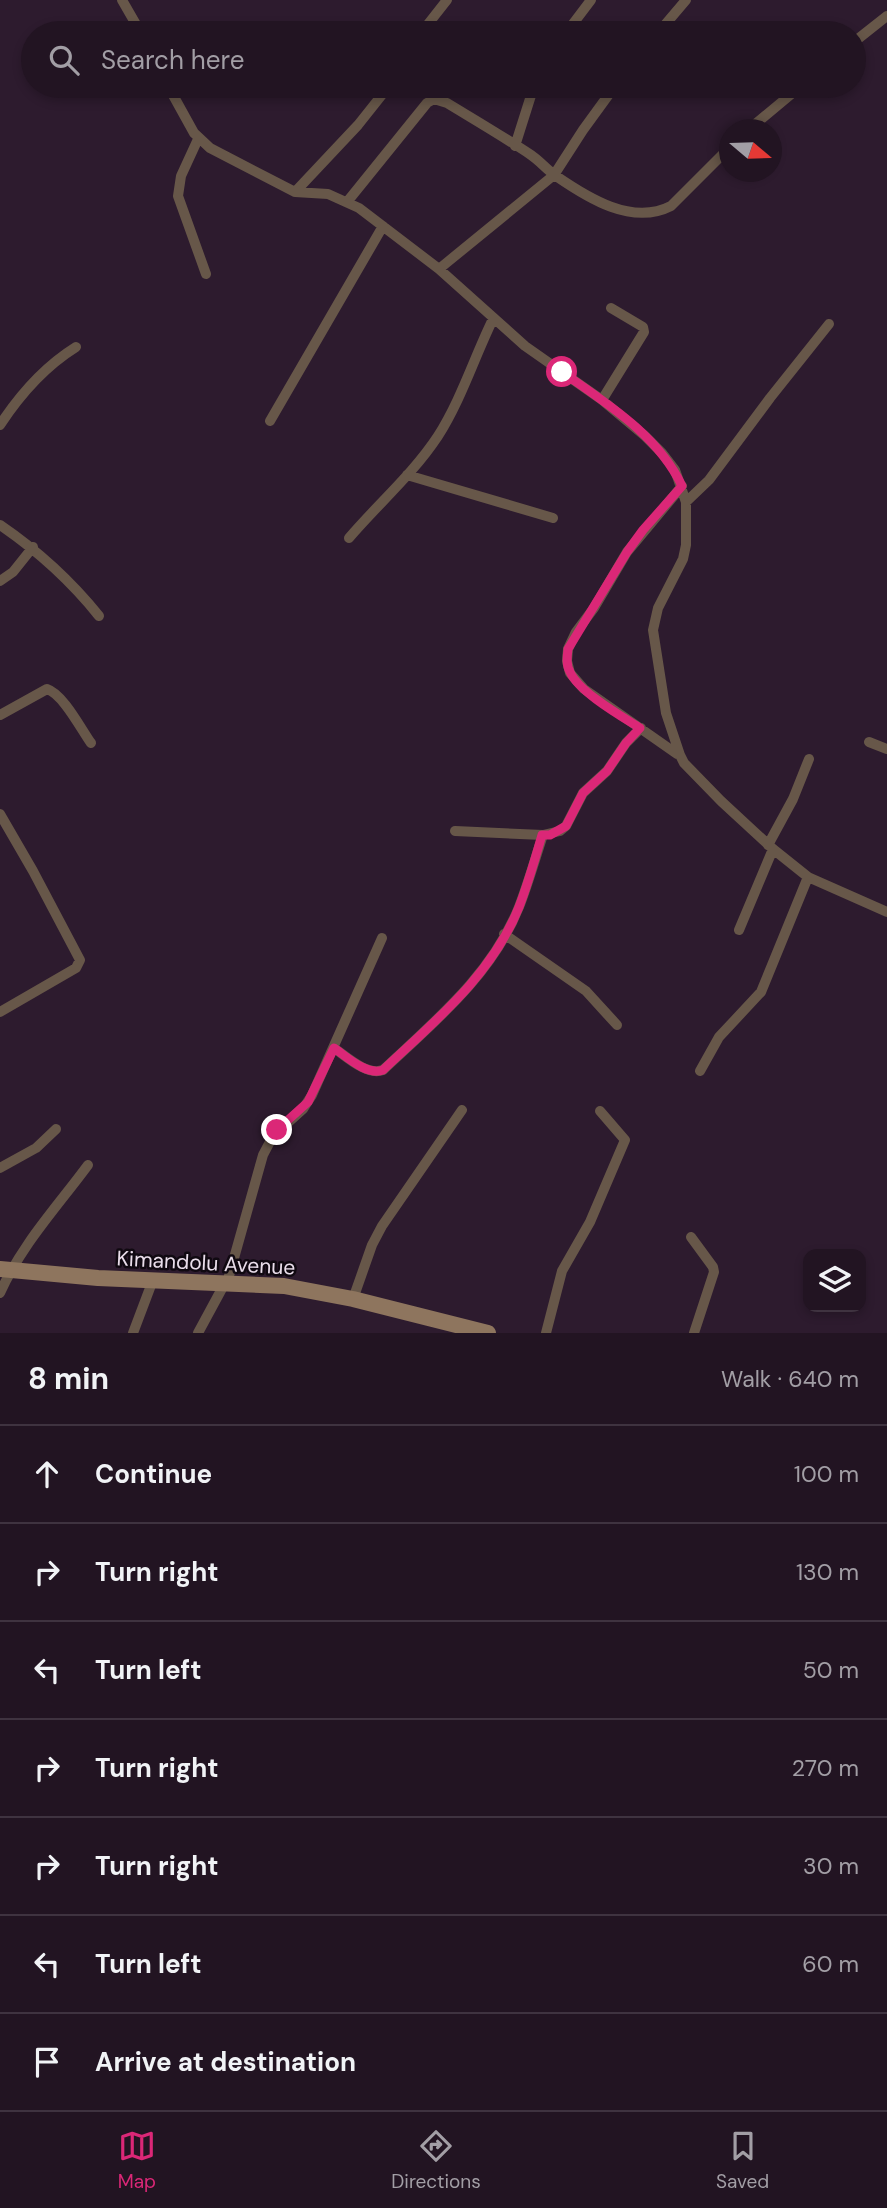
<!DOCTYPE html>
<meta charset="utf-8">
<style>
:root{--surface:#221422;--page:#2a1d2a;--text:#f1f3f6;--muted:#a29ea5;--line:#3f3340;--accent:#db2777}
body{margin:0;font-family:"DM Sans",sans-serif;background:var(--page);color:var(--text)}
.controls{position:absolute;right:21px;bottom:21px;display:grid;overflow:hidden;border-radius:14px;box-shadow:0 4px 10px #0003}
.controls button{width:63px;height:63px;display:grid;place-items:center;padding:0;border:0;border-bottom:2px solid var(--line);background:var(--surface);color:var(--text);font:35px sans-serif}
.compass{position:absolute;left:719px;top:119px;width:63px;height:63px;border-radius:50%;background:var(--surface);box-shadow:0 4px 10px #0003;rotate:109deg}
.stop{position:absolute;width:21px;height:21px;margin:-16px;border:5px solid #db2777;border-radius:50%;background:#fff}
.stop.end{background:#db2777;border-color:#fff;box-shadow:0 2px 7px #0008}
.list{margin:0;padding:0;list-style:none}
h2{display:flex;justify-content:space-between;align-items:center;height:91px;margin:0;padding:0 28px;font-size:30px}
h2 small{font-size:23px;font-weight:400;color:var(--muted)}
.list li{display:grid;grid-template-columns:46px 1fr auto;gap:21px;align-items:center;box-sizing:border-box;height:98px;padding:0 28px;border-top:2px solid var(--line)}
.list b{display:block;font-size:26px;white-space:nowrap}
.list em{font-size:23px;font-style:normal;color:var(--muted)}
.icon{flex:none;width:38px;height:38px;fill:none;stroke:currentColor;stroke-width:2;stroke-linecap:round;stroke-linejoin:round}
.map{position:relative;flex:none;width:887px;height:1333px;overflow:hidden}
.search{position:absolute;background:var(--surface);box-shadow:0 4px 10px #0003;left:21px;right:21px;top:21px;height:77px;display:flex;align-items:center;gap:18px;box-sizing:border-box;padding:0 24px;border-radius:38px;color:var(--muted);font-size:26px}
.sheet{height:777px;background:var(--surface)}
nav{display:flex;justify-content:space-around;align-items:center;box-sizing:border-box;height:98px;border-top:2px solid var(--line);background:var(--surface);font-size:19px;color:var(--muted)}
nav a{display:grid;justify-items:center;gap:4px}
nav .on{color:var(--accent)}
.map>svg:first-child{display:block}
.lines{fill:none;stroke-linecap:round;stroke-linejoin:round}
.street{stroke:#675749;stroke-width:10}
.secondary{stroke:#8e755e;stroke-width:16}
.route{stroke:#db2777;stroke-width:9}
.labels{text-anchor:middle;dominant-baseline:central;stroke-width:5;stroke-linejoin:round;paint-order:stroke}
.street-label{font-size:21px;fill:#eadeeb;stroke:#100911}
</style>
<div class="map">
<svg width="887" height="1333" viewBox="0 0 887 1333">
<rect width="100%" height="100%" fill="#2d1b2e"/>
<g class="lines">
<!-- street -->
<path class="street" d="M122,0l19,33
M421,33l26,-33
M566,33l25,-33
M658,33l28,-33
M854,42l33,-26
M168,86l26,47 16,15 85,44 33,2 31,14 80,61 86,77 77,54 43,36 17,17 13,17 11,32v43l-3,14 -25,49 -5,22 13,83 14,42 4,8 37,38 52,48 35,28 79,35
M748,130l53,-44
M198,139l-17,37 -3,20 28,78
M515,146l19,-60
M295,192l63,-67 31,-39
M347,202l80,-99 7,-4 13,4c28,17 57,34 84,52 9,6 16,15 25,21 32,22 76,50 115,30l59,-59
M439,269l115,-94 29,-45 32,-44
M602,400l42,-68 -1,-5 -32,-19
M270,421l113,-195
M0,425c21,-32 44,-58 76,-78
M407,475l146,43
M686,502l23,-22 61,-82 59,-74
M0,525c38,26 70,55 99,91
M349,538c29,-34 64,-64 89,-102 23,-36 36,-78 55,-117
M0,581l13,-9 20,-25
M0,715l47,-26c16,5 34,40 44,54
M869,742l18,7
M677,754l-93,-65 -14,-16 -3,-12 1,-12 8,-17 18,-24 33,-56 55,-66
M0,814l33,57 47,89 -4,8 -76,44
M455,831l88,4 17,-4 6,-5 17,-33 24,-22 19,-28 15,-15
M768,845l25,-46 16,-40
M739,930l34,-81
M504,934l82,57 31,34
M334,1048c13,9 33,28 49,22 52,-49 109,-95 136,-163 9,-23 16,-48 24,-72
M700,1071l19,-34 42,-45 47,-115
M0,1168l36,-20 20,-19
M691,1237l22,30 1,5 -20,61
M227,1283l36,-128 10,-19 30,-27 9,-14 70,-157
M0,1293c22,-49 57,-86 88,-128
M353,1299l19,-54 10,-19 80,-116
M133,1333l20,-53
M198,1333l27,-50
M546,1333l16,-62 28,-49 35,-82 -25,-29"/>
<!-- secondary -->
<path class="secondary" d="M0,1269l98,9 186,8 69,13 135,34"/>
</g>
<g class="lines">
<!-- route -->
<path class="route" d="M277,1130l31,-28 26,-54c13,9 33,28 49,22 52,-49 109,-95 136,-163 9,-23 16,-48 23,-72h8l16,-9 17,-33 24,-22 19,-28 14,-15c-19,-12 -61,-36 -70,-56 -4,-7 -3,-15 -2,-23l59,-97 16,-22 39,-44c-24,-51 -76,-83 -120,-114"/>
</g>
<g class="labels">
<!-- street labels -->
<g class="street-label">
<text transform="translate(206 1263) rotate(3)">Kimandolu Avenue</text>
</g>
</g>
</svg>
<div class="controls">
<button><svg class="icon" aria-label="layers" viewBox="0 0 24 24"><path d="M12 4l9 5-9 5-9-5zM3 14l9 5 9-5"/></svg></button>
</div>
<svg class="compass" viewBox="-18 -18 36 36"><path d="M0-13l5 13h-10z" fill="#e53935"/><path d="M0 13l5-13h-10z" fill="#a29ea5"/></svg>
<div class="stop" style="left:562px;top:372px"></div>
<div class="stop end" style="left:277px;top:1130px"></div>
<div class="search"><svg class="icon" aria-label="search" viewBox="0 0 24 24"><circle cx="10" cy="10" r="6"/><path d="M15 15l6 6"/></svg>Search here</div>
</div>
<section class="sheet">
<h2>8 min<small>Walk · 640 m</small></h2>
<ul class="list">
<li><svg class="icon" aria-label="ahead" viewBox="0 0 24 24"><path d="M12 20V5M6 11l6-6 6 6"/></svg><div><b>Continue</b></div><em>100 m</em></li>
<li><svg class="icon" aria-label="right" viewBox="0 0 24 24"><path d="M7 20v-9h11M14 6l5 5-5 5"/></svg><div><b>Turn right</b></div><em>130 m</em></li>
<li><svg class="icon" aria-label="left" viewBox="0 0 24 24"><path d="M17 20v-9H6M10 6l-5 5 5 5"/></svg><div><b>Turn left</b></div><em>50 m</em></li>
<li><svg class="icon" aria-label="right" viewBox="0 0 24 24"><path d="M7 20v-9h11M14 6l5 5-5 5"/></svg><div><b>Turn right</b></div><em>270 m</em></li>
<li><svg class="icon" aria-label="right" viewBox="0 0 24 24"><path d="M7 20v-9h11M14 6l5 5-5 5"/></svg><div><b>Turn right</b></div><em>30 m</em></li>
<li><svg class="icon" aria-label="left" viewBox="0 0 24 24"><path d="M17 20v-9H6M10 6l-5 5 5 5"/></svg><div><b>Turn left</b></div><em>60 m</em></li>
<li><svg class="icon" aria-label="arrive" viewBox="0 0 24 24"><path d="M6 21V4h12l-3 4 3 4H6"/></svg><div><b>Arrive at destination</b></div></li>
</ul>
</section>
<nav>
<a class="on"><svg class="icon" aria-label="map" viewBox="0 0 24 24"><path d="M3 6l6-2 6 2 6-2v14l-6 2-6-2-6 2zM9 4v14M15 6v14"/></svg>Map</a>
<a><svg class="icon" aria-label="directions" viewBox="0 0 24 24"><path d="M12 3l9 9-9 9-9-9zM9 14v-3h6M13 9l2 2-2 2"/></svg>Directions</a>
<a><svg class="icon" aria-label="saved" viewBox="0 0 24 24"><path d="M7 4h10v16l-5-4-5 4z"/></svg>Saved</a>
</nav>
